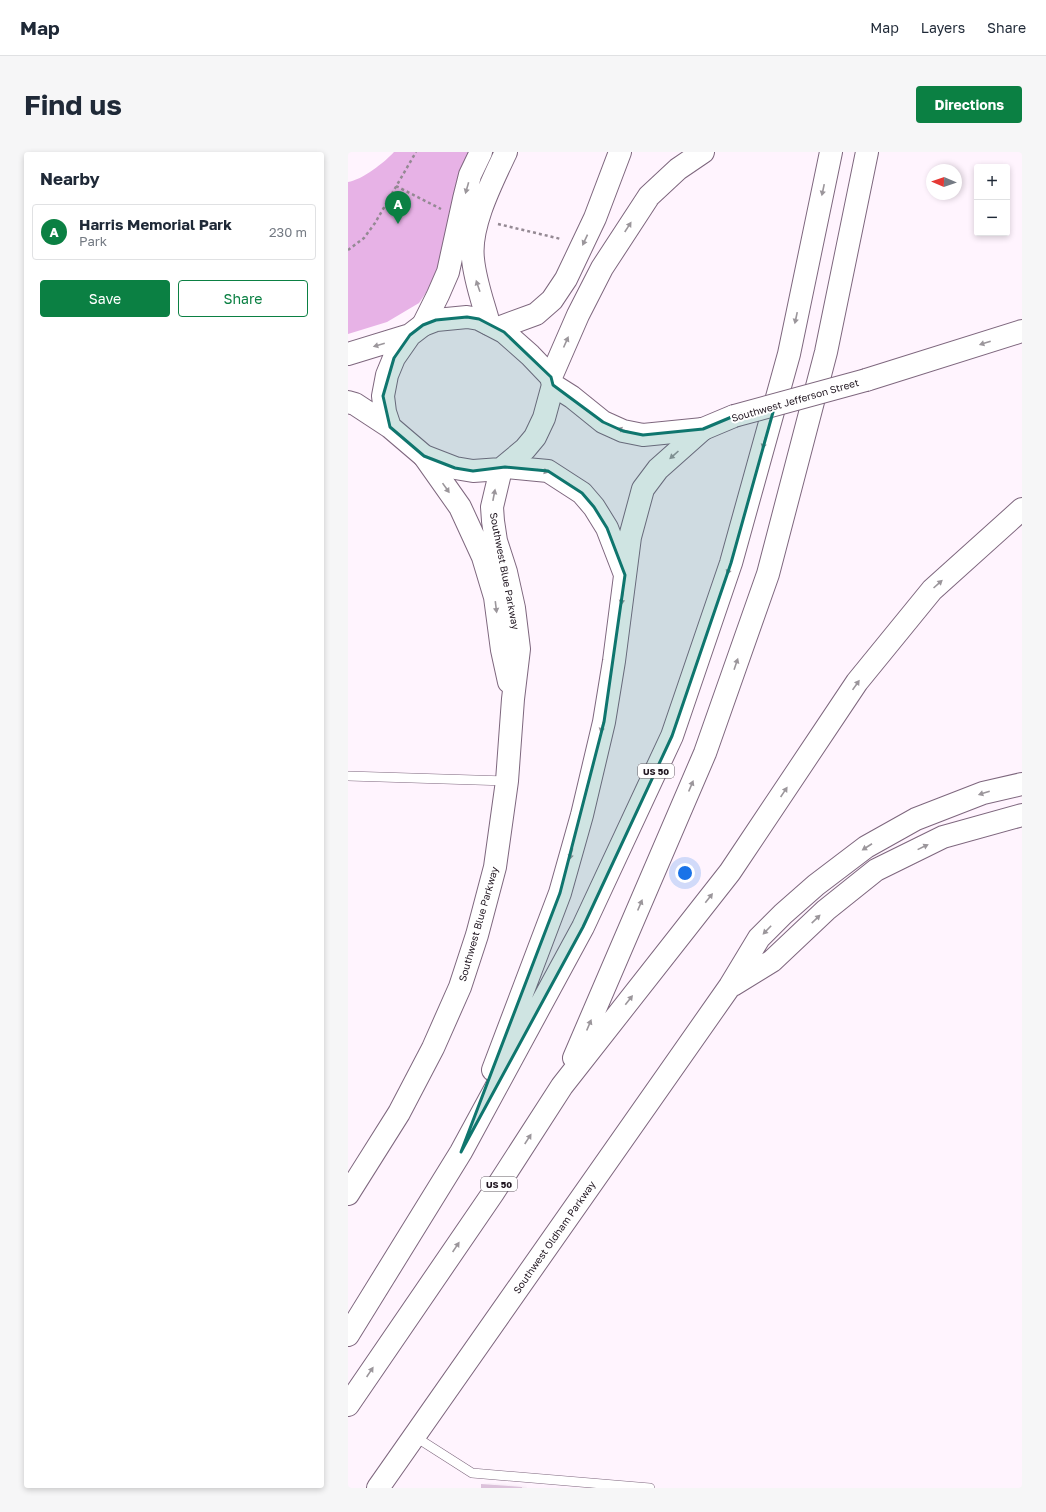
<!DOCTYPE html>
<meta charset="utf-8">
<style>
:root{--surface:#fff;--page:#f6f6f7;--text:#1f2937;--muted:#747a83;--line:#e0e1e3;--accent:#0b8043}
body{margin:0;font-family:"Golos Text",sans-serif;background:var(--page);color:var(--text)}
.controls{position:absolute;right:12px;top:12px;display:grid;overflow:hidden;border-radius:4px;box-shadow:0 2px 6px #0003}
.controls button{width:36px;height:36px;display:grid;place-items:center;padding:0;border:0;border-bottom:1px solid var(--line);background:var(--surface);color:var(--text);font:20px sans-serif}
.compass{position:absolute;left:578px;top:12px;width:36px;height:36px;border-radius:50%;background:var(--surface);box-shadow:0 2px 6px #0003;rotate:272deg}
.you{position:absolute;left:337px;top:721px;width:14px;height:14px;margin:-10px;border:3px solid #fff;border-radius:50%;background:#1a73e8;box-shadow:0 0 0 6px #1a73e833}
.badge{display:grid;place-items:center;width:26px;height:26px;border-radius:50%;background:var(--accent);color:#fff;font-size:13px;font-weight:700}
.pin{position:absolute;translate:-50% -33px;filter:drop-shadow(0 1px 2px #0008)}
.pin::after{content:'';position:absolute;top:21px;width:14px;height:12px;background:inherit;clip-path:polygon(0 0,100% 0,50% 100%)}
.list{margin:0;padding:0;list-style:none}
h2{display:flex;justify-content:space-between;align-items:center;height:52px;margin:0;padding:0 16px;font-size:17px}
h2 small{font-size:13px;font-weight:400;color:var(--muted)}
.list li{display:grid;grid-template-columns:26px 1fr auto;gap:12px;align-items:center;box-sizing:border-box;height:56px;margin:0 8px 8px;padding:0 8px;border:1px solid var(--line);border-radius:4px}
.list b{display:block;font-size:15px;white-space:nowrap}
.list p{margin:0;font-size:13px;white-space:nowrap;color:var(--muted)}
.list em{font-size:13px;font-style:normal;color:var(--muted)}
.actions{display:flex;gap:8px;padding:12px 16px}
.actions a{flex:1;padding:9px 0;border:1px solid var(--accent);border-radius:4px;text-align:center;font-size:14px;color:var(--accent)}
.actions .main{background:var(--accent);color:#fff}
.map{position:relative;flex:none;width:674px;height:1336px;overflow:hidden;border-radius:4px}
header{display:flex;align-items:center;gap:24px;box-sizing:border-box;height:56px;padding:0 20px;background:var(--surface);border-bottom:1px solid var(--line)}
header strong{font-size:19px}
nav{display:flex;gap:22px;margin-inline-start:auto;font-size:14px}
.intro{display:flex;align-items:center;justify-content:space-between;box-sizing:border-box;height:96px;padding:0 24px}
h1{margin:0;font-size:28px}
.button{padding:10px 18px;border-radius:4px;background:var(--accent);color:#fff;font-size:14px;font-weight:700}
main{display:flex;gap:24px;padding:0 24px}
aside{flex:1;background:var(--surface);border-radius:4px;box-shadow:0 2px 6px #0003}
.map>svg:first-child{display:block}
.green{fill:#e7b2e6}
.building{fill:#dcc2db;filter:url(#shadow)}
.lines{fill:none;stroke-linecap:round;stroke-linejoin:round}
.service-casing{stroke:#7e677e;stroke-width:10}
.tertiary-casing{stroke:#7e677e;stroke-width:24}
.secondary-casing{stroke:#7e677e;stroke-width:24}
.trunk-casing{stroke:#7e677e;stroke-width:24}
.motorway-casing{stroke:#7e677e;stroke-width:24}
.path{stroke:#948993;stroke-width:2.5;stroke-dasharray:3 3;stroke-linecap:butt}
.service{stroke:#fff;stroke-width:9}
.tertiary{stroke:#fff;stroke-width:22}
.secondary{stroke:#fff;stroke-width:22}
.trunk{stroke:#fff;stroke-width:22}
.motorway{stroke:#fff;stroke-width:22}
.trunk-bridge-casing{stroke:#7e677e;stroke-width:24;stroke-linecap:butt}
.trunk-bridge{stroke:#fff;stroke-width:22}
.oneway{fill:#9b969b}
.marked{fill:#0f766e;fill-opacity:0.2;stroke:#0f766e;stroke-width:3;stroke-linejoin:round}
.labels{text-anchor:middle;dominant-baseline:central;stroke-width:4;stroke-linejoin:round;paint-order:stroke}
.shield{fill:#fff;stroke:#635c63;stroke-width:1}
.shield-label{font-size:9px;font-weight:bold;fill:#201620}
.street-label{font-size:10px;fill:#201620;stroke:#fff}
</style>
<header>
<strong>Map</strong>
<nav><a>Map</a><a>Layers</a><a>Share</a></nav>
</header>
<div class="intro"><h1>Find us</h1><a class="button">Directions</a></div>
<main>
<aside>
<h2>Nearby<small></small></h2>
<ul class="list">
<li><span class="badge">A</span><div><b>Harris Memorial Park</b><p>Park</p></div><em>230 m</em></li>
</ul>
<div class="actions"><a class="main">Save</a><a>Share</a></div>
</aside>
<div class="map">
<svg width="674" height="1336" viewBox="0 0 674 1336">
<defs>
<filter id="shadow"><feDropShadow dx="4.5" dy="2.5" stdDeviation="2" flood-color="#0004"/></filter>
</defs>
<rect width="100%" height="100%" fill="#fff4fe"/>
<!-- green -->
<path class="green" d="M46,0h76l-10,19 -8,32 -7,42 -11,36 -15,22 -32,19 -39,12v-152c14,-2 37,-20 46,-30z"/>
<!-- building -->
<path class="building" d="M133,1332l41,3v1h-41z"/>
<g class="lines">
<defs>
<path id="service" d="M0,624l159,5
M66,1284l58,37 178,15"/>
<path id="tertiary" d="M141,172c-6,-22 -14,-43 -16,-65 -4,-33 19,-77 33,-107
M75,173l15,-30 10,-23 16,-73 6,-24 11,-23
M76,304l36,51 23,50 12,40 7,53 7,32
M385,833l39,-24 54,-51 50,-40 67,-33 79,-22
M0,1042l51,-81 34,-65 27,-61 17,-52 18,-68 12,-86 6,-82 6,-50 -5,-41 -8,-36 -10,-31 -3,-20 -1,-14 9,-38
M30,1336l352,-502 29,-48 24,-24 33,-29 50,-38 50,-28 67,-26 39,-9"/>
<path id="secondary" d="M119,165l12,2 25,13 26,23 21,22 2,8 -9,33 -9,19 -10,12 -24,20 -28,2 -18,-3 -31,-12 -34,-29 -5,-15 -2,-16 4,-21 7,-17 16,-23 13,-10 13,-5z
M0,202l62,-19
M203,225l27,-62 24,-47 47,-72 29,-27 25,-17
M205,233l19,12 31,25 20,9 20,4 60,-6
M0,250l7,2 35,23"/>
<path id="trunk" d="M518,228l156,-49
M355,277l31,-13"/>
<path id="motorway" d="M150,176l38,-14 16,-14 14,-21 29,-61 25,-66
M157,315l43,4 34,22 12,14 13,21 17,44
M226,906l131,-305 63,-179 58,-222 41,-200
M145,918l67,-177 22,-78 22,-93 10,-61 16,-124 13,-48 15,-20 45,-40
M0,1183l113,-183 122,-225 89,-191 59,-173 58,-209 42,-202
M0,1253l145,-212 69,-107 168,-214 127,-190 75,-92 90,-81"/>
</defs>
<!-- service casing -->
<use href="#service" class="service-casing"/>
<!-- tertiary casing -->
<use href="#tertiary" class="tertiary-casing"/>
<!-- secondary casing -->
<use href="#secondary" class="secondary-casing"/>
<!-- trunk casing -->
<use href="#trunk" class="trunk-casing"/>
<!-- motorway casing -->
<use href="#motorway" class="motorway-casing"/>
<!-- path -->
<path class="path" d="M48,34l45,23
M150,72l63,15
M0,98l16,-12 11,-15 41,-71"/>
<!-- service -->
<use href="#service" class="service"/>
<!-- tertiary -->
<use href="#tertiary" class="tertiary"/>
<!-- secondary -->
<use href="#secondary" class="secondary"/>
<!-- trunk -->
<use href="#trunk" class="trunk"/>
<!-- motorway -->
<use href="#motorway" class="motorway"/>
<defs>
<path id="trunk-bridge" d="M386,264l132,-36"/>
</defs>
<!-- trunk-bridge casing -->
<use href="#trunk-bridge" class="trunk-bridge-casing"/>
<!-- trunk-bridge -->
<use href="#trunk-bridge" class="trunk-bridge"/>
</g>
<!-- one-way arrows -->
<defs><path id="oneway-solid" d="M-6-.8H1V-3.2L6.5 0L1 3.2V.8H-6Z"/></defs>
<g class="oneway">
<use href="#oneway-solid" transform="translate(119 36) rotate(106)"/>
<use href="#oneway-solid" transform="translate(475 38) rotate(102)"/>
<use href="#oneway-solid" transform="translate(280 75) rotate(-57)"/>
<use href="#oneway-solid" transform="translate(237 88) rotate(115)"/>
<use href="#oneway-solid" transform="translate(130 134) rotate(-109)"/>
<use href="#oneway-solid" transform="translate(448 166) rotate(102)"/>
<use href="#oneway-solid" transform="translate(218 190) rotate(-66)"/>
<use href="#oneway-solid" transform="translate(637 191) rotate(162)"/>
<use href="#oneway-solid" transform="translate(31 193) rotate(164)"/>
<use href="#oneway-solid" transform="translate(275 278) rotate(-163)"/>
<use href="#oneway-solid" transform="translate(416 291) rotate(105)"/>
<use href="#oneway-solid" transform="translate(326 303) rotate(138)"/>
<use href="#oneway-solid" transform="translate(195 319) rotate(13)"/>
<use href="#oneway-solid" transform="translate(98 336) rotate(55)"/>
<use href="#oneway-solid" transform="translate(146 343) rotate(-79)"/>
<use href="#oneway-solid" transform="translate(381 417) rotate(109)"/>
<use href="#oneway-solid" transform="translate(590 432) rotate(-42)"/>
<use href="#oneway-solid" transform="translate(274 447) rotate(97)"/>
<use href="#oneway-solid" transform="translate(148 455) rotate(83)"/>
<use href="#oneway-solid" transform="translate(388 512) rotate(-71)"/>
<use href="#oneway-solid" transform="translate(508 533) rotate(-55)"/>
<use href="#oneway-solid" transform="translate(254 575) rotate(103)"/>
<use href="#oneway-solid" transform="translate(343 634) rotate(-67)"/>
<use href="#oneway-solid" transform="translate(436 640) rotate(-56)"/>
<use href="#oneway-solid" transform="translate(636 641) rotate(163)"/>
<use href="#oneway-solid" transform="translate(519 695) rotate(147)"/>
<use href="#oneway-solid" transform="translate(575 695) rotate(-26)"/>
<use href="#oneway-solid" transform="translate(223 702) rotate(106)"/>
<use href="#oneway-solid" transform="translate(361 746) rotate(-52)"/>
<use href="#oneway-solid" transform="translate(292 753) rotate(-67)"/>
<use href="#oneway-solid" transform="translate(468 767) rotate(-44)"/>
<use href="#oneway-solid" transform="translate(419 778) rotate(134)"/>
<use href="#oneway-solid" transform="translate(281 848) rotate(-52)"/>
<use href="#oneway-solid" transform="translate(241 873) rotate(-67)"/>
<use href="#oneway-solid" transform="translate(180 987) rotate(-57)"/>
<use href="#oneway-solid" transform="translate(108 1095) rotate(-56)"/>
<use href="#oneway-solid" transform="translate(22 1220) rotate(-56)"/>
</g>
<!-- marked area -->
<path class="marked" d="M119,165l12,2 25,13 47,45 2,8 50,37 20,9 20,4 60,-6 31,-13 41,-11 -44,158 -59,173 -89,191 -122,225 99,-259 44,-171 21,-147 -18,-47 -13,-21 -12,-14 -34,-22 -43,-4 -32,4 -18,-3 -31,-12 -34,-29 -7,-31 11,-38 16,-23 13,-10 13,-5z"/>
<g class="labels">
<!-- shield labels -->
<g class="shield">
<rect x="290" y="612" width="36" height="14" rx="3"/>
<rect x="133" y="1025" width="36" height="14" rx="3"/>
</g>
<g class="shield-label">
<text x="308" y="619">US 50</text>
<text x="151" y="1032">US 50</text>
</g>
<!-- street labels -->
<g class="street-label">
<text transform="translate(447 248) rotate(-16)">Southwest Jefferson Street</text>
<text transform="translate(157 419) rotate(79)">Southwest Blue Parkway</text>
<text transform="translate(130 772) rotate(-74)">Southwest Blue Parkway</text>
<text transform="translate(206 1085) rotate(-55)">Southwest Oldham Parkway</text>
</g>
</g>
</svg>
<div class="controls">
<button>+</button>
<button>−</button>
</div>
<svg class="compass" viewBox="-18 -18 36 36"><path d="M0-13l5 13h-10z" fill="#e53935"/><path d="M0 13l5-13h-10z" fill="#747a83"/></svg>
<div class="you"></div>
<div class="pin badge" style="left:50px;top:72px">A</div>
</div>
</main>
